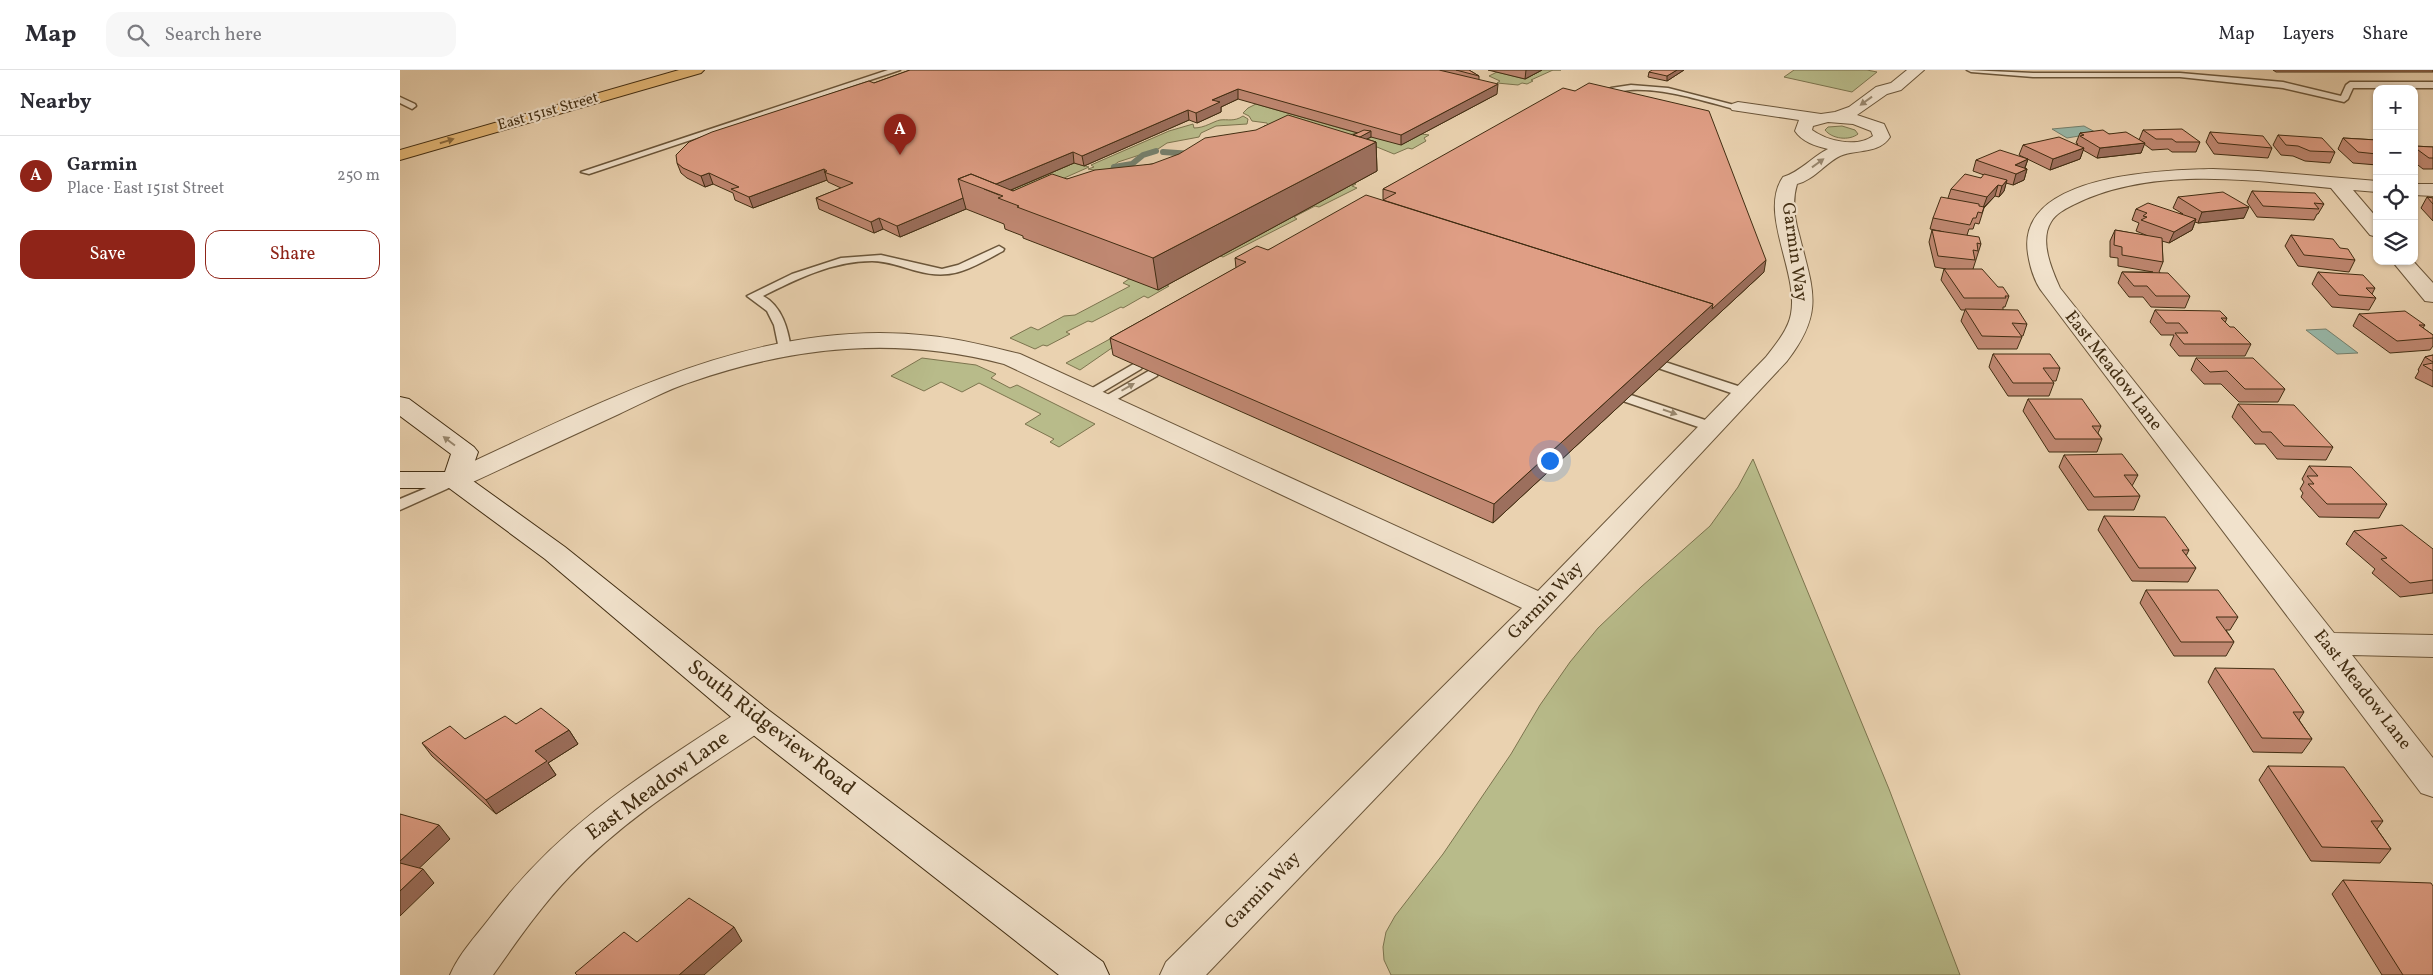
<!DOCTYPE html>
<meta charset="utf-8">
<style>
:root{--surface:#fff;--page:#f7f7f7;--text:#2b2b33;--muted:#7c7c81;--line:#e1e1e2;--accent:#8f2418}
body{margin:0;font-family:Vollkorn,serif;background:var(--page);color:var(--text)}
.controls{position:absolute;right:15px;top:15px;display:grid;overflow:hidden;border-radius:10px;box-shadow:0 1px 4px #0004}
.controls button{width:45px;height:45px;display:grid;place-items:center;padding:0;border:0;border-bottom:1px solid var(--line);background:var(--surface);color:var(--text);font:25px sans-serif}
.you{position:absolute;left:1149px;top:390px;width:18px;height:18px;margin:-12px;border:4px solid #fff;border-radius:50%;background:#1a73e8;box-shadow:0 0 0 8px #1a73e833}
.badge{display:grid;place-items:center;width:32px;height:32px;border-radius:50%;background:var(--accent);color:#fff;font-size:16px;font-weight:700}
.pin{position:absolute;translate:-50% -41px;filter:drop-shadow(0 1px 2px #0008)}
.pin::after{content:'';position:absolute;top:26px;width:18px;height:15px;background:inherit;clip-path:polygon(0 0,100% 0,50% 100%)}
.list{margin:0;padding:0;list-style:none}
h2{display:flex;justify-content:space-between;align-items:center;height:65px;margin:0;padding:0 20px;font-size:21px}
h2 small{font-size:16px;font-weight:400;color:var(--muted)}
.list li{display:grid;grid-template-columns:32px 1fr auto;gap:15px;align-items:center;box-sizing:border-box;height:80px;padding:0 20px;border-top:1px solid var(--line)}
.list b{display:block;font-size:19px;white-space:nowrap}
.list p{margin:0;font-size:16px;white-space:nowrap;color:var(--muted)}
.list em{font-size:16px;font-style:normal;color:var(--muted)}
.actions{display:flex;gap:10px;padding:15px 20px}
.actions a{flex:1;padding:11px 0;border:1px solid var(--accent);border-radius:15px;text-align:center;font-size:18px;color:var(--accent)}
.actions .main{background:var(--accent);color:#fff}
.icon{flex:none;width:28px;height:28px;fill:none;stroke:currentColor;stroke-width:2;stroke-linecap:round;stroke-linejoin:round}
.map{position:relative;flex:none;width:2033px;height:905px;overflow:hidden}
header{display:flex;align-items:center;gap:30px;box-sizing:border-box;height:70px;padding:0 25px;background:var(--surface);border-bottom:1px solid var(--line)}
header strong{font-size:24px}
nav{display:flex;gap:28px;margin-inline-start:auto;font-size:18px}
.search{width:350px;height:45px;background:var(--page);display:flex;align-items:center;gap:12px;box-sizing:border-box;padding:0 18px;border-radius:15px;color:var(--muted);font-size:19px}
main{display:flex}
aside{flex:1;background:var(--surface)}
.map>svg:first-child{display:block}
.green{fill:#b8bb8a;stroke:#7c744e}
.water{fill:#98b8a9;stroke:#75806d}
.lines{fill:none;stroke-linecap:round;stroke-linejoin:round}
.stream{stroke:#75806d;stroke-width:6}
.service-casing{stroke:#6b563a;stroke-width:3}
.minor-casing{stroke:#6b563a;stroke-width:2}
.secondary-casing{stroke:#412d12;stroke-width:2}
.primary-casing{stroke:#412d12;stroke-width:2}
.service{fill:#f1e2cc;fill-rule:evenodd}
.minor{fill:#f1e2cc;fill-rule:evenodd}
.secondary{fill:#f1e2cc;fill-rule:evenodd}
.primary{fill:#e5b978;fill-rule:evenodd}
.wall{fill:#c08872;stroke:#412d12;fill-rule:evenodd}
.shaded-wall{fill:#9c6f5d;stroke:#412d12}
.building{fill:#df9e85;stroke:#412d12}
.oneway{fill:#99886f}
.oneway2{fill:#8b6c40}
.labels{text-anchor:middle;dominant-baseline:central;stroke-width:4.5;stroke-linejoin:round;paint-order:stroke}
.far-street-label{font-size:15px;fill:#412d12;stroke:#f1e2cc}
.street-label{font-size:18px;fill:#412d12;stroke:#f1e2cc}
.near-street-label{font-size:21px;fill:#412d12;stroke:#f1e2cc}
</style>
<header>
<strong>Map</strong>
<div class="search"><svg class="icon" aria-label="search" viewBox="0 0 24 24"><circle cx="10" cy="10" r="6"/><path d="M15 15l6 6"/></svg>Search here</div>
<nav><a>Map</a><a>Layers</a><a>Share</a></nav>
</header>
<main>
<aside>
<h2>Nearby<small></small></h2>
<ul class="list">
<li><span class="badge">A</span><div><b>Garmin</b><p>Place · East 151st Street</p></div><em>250 m</em></li>
</ul>
<div class="actions"><a class="main">Save</a><a>Share</a></div>
</aside>
<div class="map">
<svg width="2033" height="905" viewBox="0 0 2033 905">
<rect width="100%" height="100%" fill="#ead2b0"/>
<filter id="stains"><feTurbulence type="fractalNoise" baseFrequency=".004" numOctaves="4"/><feColorMatrix values="0 0 0 0 .2 0 0 0 0 .09 0 0 0 0 .02 0 0 0 .5 -.17"/></filter>
<radialGradient id="worn" r=".72"><stop offset=".6" stop-color="#630" stop-opacity="0"/><stop offset="1" stop-color="#630" stop-opacity=".3"/></radialGradient>
<!-- green -->
<path class="green" d="M1142,0h19h-8l-22,10 2,1 -6,3 -5,-1 -4,2 -21,-2 3,-2 -11,-5 8,-4 28,7z
M1394,0h73l10,2 -25,20 -68,-15z
M856,34l101,29 -9,2 -81,-7 -3,-2 4,-1 -1,-2 -15,-2 -3,-5 -6,-3 5,-5z
M843,46l5,3 -1,5 -31,2 -15,7 -2,4 -32,6 -9,6 -40,13 -12,10 -18,-3 6,-2 -3,-2 78,-34 24,-7 1,4c11,0 20,-7 26,-8 8,-1 14,2 23,-4z
M1442,56l13,4 3,4c-9,7 -26,5 -33,-4l3,-3z
M1022,64l7,1 -5,3 2,3 -14,8 -4,-1 -14,6 -22,-9 -15,-1 14,-7z
M674,93l15,4 -45,20 -43,7z
M954,113l2,1 -4,2 5,2 -38,19 -4,-1 -21,11 3,2 -74,38 -3,-1z
M729,209l40,7 -21,12 -4,-2 -21,12 -2,-1 -29,15 -4,-1 -22,11 4,2 -23,12 -4,-1 -8,4 -25,-11 21,-11 7,3 26,-14 11,-1 55,-29 -7,-3z
M719,264v9l-39,27 -14,-7z
M522,288l54,7 20,9 -5,4 19,10 7,-3 78,39 -36,23 -9,-5 4,-3 -29,-15 16,-10 -62,-31 -17,9 -21,-10 -17,9 -33,-15z
M1353,389l136,330 71,186h-569l-7,-15 -1,-13 3,-15 9,-16 48,-62 68,-100 29,-49 30,-43 28,-34 43,-41 69,-61 28,-39z"/>
<!-- water -->
<path class="water" d="M1684,56l13,7 -30,5 -15,-9z
M1926,259l32,24 -21,1 -31,-24z"/>
<g class="lines">
<!-- stream -->
<path class="stream" d="M763,82l29,2
M707,107l8,-5 -1,-5 18,-3 11,-9 13,-4"/>
<defs>
<path id="service" d="M488,0h12l-311,104 -8,-2z
M1567,0l66,3h147l103,9 58,14 5,-11 4,-3h83v6h-80l-5,11 -4,3 -61,-14 -103,-11h-147l-62,-5z
M1231,15l37,3 74,19 -4,3c-35,-9 -72,-22 -108,-20 -11,1 -21,5 -31,8l-4,-3 16,-7z
M0,27l15,7 1,2 -4,3 -12,-6z
M599,176l5,3 -1,2c-32,17 -50,30 -86,20 -15,-4 -30,-10 -45,-10 -39,0 -75,18 -109,35 19,10 25,33 28,53l-6,4 -6,-4 -5,-24 -7,-14 -20,-15 45,-22 49,-16 40,-3 61,14 16,-4z
M1262,291l88,29 2,3 -7,4 -5,-1 -82,-28 -2,-3z
M737,292l6,4 -2,3 -47,28h-10l-2,-3z
M752,299l5,1 1,3 -1,3 -48,28h-10l-2,-3z
M1228,324l89,30 2,3 -2,3h-10l-84,-29 -2,-3 2,-3z
M55,406l5,1 2,3 -2,3 -60,27v-11z"/>
<path id="minor" d="M1507,0h17l-23,20 -14,4 -30,21 27,9 6,13c-11,17 -33,12 -50,19 -16,8 -26,24 -43,28 -5,17 -3,33 2,50 14,57 26,77 -12,127l-263,282 -318,332h-46l6,-13 356,-354 -518,-244c-107,-28 -209,-18 -313,18 -25,8 -48,21 -72,32 -52,24 -103,48 -155,72l-9,2 -9,-2 -4,-6 4,-6c152,-69 311,-159 485,-138 30,3 60,11 89,18l518,237 228,-234c10,-13 22,-27 25,-43 8,-42 -33,-101 -8,-137 17,-5 29,-20 45,-28 -12,-3 -26,-7 -33,-18l4,-11 -67,-10 -2,-3 2,-3 6,-2 83,12 14,-2 14,-5 27,-20 15,-4zM1428,52l25,2 18,7 2,5c-16,12 -46,5 -61,-6l1,-4z
M1813,99l45,2 119,10v11l-24,-2 24,28v19l-7,-2 -39,-47c-82,-8 -179,-22 -256,16 -8,4 -19,9 -24,18 -12,19 1,48 9,66l274,345 99,2v22l-81,-2 81,103v39l-12,-4 -378,-500c-8,-10 -13,-26 -15,-39 -13,-80 134,-84 185,-85z
M2014,114h19v12l-19,-1z
M1992,191h21l20,22v19l-8,-1z
M355,636l12,3 4,9 -4,9c-68,46 -140,89 -197,149 -29,30 -53,65 -77,99h-43c9,-21 25,-38 39,-56 72,-96 156,-146 254,-210z"/>
<path id="secondary" d="M0,327l9,2 65,48 4,5 -9,26 96,69 202,162 336,253 6,13h-50l-316,-248 -198,-168 -96,-71h-49v-16h45l6,-18 -51,-38z"/>
<path id="primary" d="M279,0h25l-3,3 -301,87v-10z"/>
</defs>
<!-- service casing -->
<use href="#service" class="service-casing"/>
<!-- minor casing -->
<use href="#minor" class="minor-casing"/>
<!-- secondary casing -->
<use href="#secondary" class="secondary-casing"/>
<!-- primary casing -->
<use href="#primary" class="primary-casing"/>
<!-- service -->
<use href="#service" class="service"/>
<!-- minor -->
<use href="#minor" class="minor"/>
<!-- secondary -->
<use href="#secondary" class="secondary"/>
<!-- primary -->
<use href="#primary" class="primary"/>
</g>
<!-- wall -->
<path class="wall" d="M510,0h559l10,6v4l18,14 -96,51 -30,-8 -5,2 10,3 1,29 -219,119 -135,-52v-2l-18,-7 -1,-5 -38,-15 -66,28 -17,-8 -9,4 -55,-24 -3,-11 25,-10 -13,-6 -1,-2 -74,28 -18,-8 -2,-7 -20,-9 -8,3 -18,-9 -6,-5 -4,-10 197,-80zM838,29l120,34 -5,2 -201,29 -85,15 -54,12 -2,-1 63,-27 10,3 105,-46 8,3 24,-11v-5z
M1088,0h54l-17,9z
M1284,0l-17,11 -19,-4 1,-5z
M1873,0h160v2h-157z
M1175,21l189,181 -271,251 -380,-168 -3,-17 126,-70 -1,-10 33,-8 115,-50h1l-1,-1v-10z
M1743,60l57,12 -4,10h-24l-4,-3 -16,1 -8,-6 -3,9 -44,5 -14,-8 -3,9 -30,11 -31,-15 4,-10h54l1,-1 -2,-1 4,-10 29,1 30,6z
M1810,62l62,16 -4,10 -54,-4 -8,-12z
M1878,65l57,17 -5,11 -25,-2 -12,-5 -12,-1 -8,-10z
M1943,68l34,2v25l-24,-2 -15,-14z
M2014,76l19,1v22h-10l-9,-7z
M1628,89l-3,9 2,1 -3,11 -11,5 -7,-2 -2,8 -5,6 -4,-1 -11,12 -5,16 -4,-1 -2,6h-4l-2,6 14,9 -8,25 36,27 -4,11h-2v3l24,14 -4,12h-2l1,1 -5,12h-39l-17,-28 4,-11h-4l-20,-30 3,-11h2l-11,-2 -6,-25 3,-12 12,2 -14,-3 3,-11 15,-20 3,-9 30,-11 3,-3 -11,-4 3,-11z
M1852,121l72,13 -6,10h-1l-3,6 -57,-3 -10,-15z
M1778,127l66,21 -46,5 -3,-1 -3,8 -23,13 -7,-2 1,21 -4,10 31,24 -5,12 -34,-1 -8,-10h-14l-11,-14 4,-11h31l-35,-6v-8l-8,-1v-16l5,-11 33,6 -12,-5 3,-8 -7,-3 4,-11 47,5 -10,-6z
M2027,127l6,1v23l-12,-13z
M1891,165l64,25 -6,12 -51,-6 -13,-20z
M1918,202l57,16 -3,6 4,4 -7,12 -37,-3 -20,-23z
M1755,240l72,8 -2,5 5,4 21,17 -6,12h-66l-9,-11 4,-10h-13l-11,-13z
M1959,244l66,11 -2,3 10,7v11l-3,4 -40,3 -37,-27z
M1593,284l67,14 -4,13h-4l2,2 -5,13h-41l-19,-29z
M2033,285v32l-18,-9 4,-7 -1,-1 7,-13z
M1796,288l89,31 -7,13h-39l-18,-18h-17l-13,-14z
M1628,329l73,27 -3,7 4,6 -5,13h-48l-26,-41z
M1838,334l95,43 -7,13 -49,-1 -12,-15h-10l-23,-27z
M1664,385l74,20 -6,11 8,10 -6,14h-46l-29,-43z
M1909,396l78,38 -8,14 -60,-1 -18,-20 2,-4 -3,-4 4,-7 -2,-3z
M1704,446l85,34 -3,6 10,12 -8,14 -56,-1 -34,-51z
M1954,461l79,18v44l-33,4 -28,-24 3,-4 -29,-25z
M1746,520l92,27 -8,13h-4l8,12 -8,14h-52l-34,-53z
M1815,598l89,44 -5,8 13,19 -10,14 -49,-1 -45,-70z
M116,654l53,6 9,14 -30,19 8,12 -60,39 -64,-58 -10,-13 43,-4z
M1868,696l115,55 -6,8 14,20 -11,14 -69,-2 -52,-81z
M1943,810l90,95h-51l-50,-81z"/>
<!-- shaded-wall -->
<path class="shaded-wall" d="M1126,0h16l-17,9z
M1277,0h7l-17,11v-5z
M1098,14l-1,10 -96,51v-10z
M838,19v10l-17,8v5l-24,11 -1,-10 16,-13z
M788,40l1,10 -105,46 -2,-10z
M971,61v6l-39,19v-5z
M976,72l1,29 -219,119 -5,-32z
M1745,73l-4,10 -44,5 3,-10z
M1684,78l-4,11 -30,11 3,-11z
M673,82l1,11 -75,32 -15,-6z
M1628,89l-4,11 -9,-5z
M424,99l3,11 -74,28 -4,-11z
M1627,99l-3,11 -11,5 3,-11z
M309,103l4,11 -8,3 -4,-11z
M1607,110l-3,11 -5,6 3,-11z
M1598,115l-3,11 -12,12 4,-11z
M563,128l3,11 -66,28 -3,-11z
M1849,137l-5,11 -46,5 4,-11z
M479,148l4,11 -9,4 -3,-11z
M1796,149l-4,11 -23,13 5,-11z
M1366,190l-2,12 -271,251 1,-19 219,-200z
M169,660l9,14 -30,19 8,12 -60,39 -10,-14 49,-49z
M39,755l11,14 -40,38 -10,-12v-4z
M23,799l11,14 -34,33v-25z
M334,857l8,14 -38,34h-25z"/>
<!-- building -->
<path class="building" d="M510,0h529l59,14 -97,51 -163,-46 -26,11 8,2 -24,11 -8,-3 -106,46 -9,-4 -77,32 -25,-10 -13,5 5,19 -66,28 -18,-8 -8,4 -55,-24 37,-15 -29,-11 3,-1 -3,-2 -75,28 -18,-8 8,-2 -30,-14 -8,3 -18,-8 -6,-5 -1,-8 13,-13 23,-10 157,-51 5,2z
M1056,0h13l10,6z
M1252,0h25l-10,6 -18,-4z
M1189,13l120,28 57,149 -54,49 1,-5 -330,-104 13,-7 -13,-4 180,-101 12,3z
M888,45l88,27 -223,116 -136,-51 2,-1 -21,-8 5,-2 -45,-17 13,-5 42,17 39,-17 15,5 28,-9 57,-6 27,-10 26,-16 51,-8z
M1782,59l18,13h-24l-4,-3h-16l-13,-9z
M964,60l7,1 -11,6 -7,-2z
M1703,60l6,4 17,-2 19,11 -45,5 -20,-12 4,-1 -4,-2z
M1810,62l53,4 9,12 -54,-5z
M1878,65l44,3 13,14 -25,-1 -12,-5 -12,-1z
M1659,67l25,11 -31,11 -30,-14z
M1943,68l34,2v14l-19,-2z
M2014,76l19,1v11h-4l-15,-11z
M1600,80l28,9 -13,6 12,4 -11,5 -40,-14z
M1565,104l16,4 3,-4 23,6 -5,6 -4,-1 -11,12 -36,-8z
M1852,121l63,2 9,11 -10,-1 5,6 -56,-3z
M1823,122l26,15 -47,5 -24,-15z
M966,125l347,109 -219,200 -384,-166 136,-76 -11,-4 22,-12 11,4z
M1541,127l38,7v2l5,1 -2,6 -4,-1 -2,6h-3l-3,7 -37,-7z
M2027,127l6,1v6z
M1748,133l48,16 -22,13 -33,-12 6,-3 -4,-1 4,-3 -11,-4z
M1532,160l47,7 2,7 -4,-1 1,8 -5,-1 2,10 -37,-4z
M1715,160l47,8 1,24 -41,-7v-8l-8,-2z
M1891,165l42,4 7,9 8,1 7,11 -51,-5z
M1544,199h38l16,18h5l6,9h-4l1,2h-42z
M1722,202l46,1 22,23h-34l-9,-10h-13z
M1918,202l45,3 12,13h-9l10,10 -37,-3z
M1565,239l53,1 9,14 -15,-1 10,14 -40,-1z
M1755,240l65,1 7,7h-6l9,9h4l17,17h-67l-9,-11h13l-9,-10h-13z
M2005,241l20,14h-6l14,10v3l-36,3 -38,-27z
M1593,284h57l10,14h-17l11,15h-41z
M2033,285v7l-8,-5z
M1796,288h57l32,31h-40l-18,-18 -17,1z
M2033,293v8l-10,-6z
M1628,329h54l19,27h-9l10,13h-47z
M1838,334l56,1 39,42 -49,-1 -13,-14h-9z
M1722,384l16,21h-14l16,21 -46,1 -30,-42z
M1909,396l42,1 36,37h-60l-19,-20h6l-7,-8h11z
M1704,446l61,1 24,33h-7l14,18h-57z
M2002,455l31,24v31l-23,3 -29,-24 6,-1 -33,-27z
M1746,520h72l20,27h-22l18,25h-53z
M1815,598l59,1 30,43h-11l19,27 -50,-1z
M141,638l28,22 -34,21 12,10 -61,39 -64,-57 28,-17 15,13 40,-23 11,8z
M1868,696l76,1 39,54h-12l20,28 -69,-2z
M0,744l39,11 -39,36z
M0,793l23,6 -23,22z
M1943,810l88,3 2,3v89h-30z
M289,828l45,29 -55,48h-102l-2,-2 49,-41 13,10z"/>
<!-- one-way arrows -->
<defs><path id="oneway-solid" d="M-6-.8H1V-3.2L6.5 0L1 3.2V.8H-6Z" transform="scale(1.25)"/></defs>
<g class="oneway">
<use href="#oneway-solid" transform="translate(1466 31) rotate(144)"/>
<use href="#oneway-solid" transform="translate(1418 93) rotate(-36)"/>
<use href="#oneway-solid" transform="translate(728 317) rotate(-30)"/>
<use href="#oneway-solid" transform="translate(1270 342) rotate(19)"/>
<use href="#oneway-solid" transform="translate(49 371) rotate(-143)"/>
</g>
<use class="oneway2" href="#oneway-solid" transform="translate(47 71) rotate(-17)"/>
<g class="labels">
<!-- far-street labels -->
<g class="far-street-label">
<text transform="translate(148 42) rotate(-16)">East 151st Street</text>
</g>
<!-- street labels -->
<g class="street-label">
<text transform="translate(1394 182) rotate(82)">Garmin Way</text>
<text transform="translate(1713 301) rotate(52)">East Meadow Lane</text>
<text transform="translate(1146 531) rotate(-46)">Garmin Way</text>
<text transform="translate(1962 620) rotate(52)">East Meadow Lane</text>
<text transform="translate(863 821) rotate(-46)">Garmin Way</text>
</g>
<!-- near-street labels -->
<g class="near-street-label">
<text transform="translate(371 658) rotate(38)">South Ridgeview Road</text>
<text transform="translate(258 716) rotate(-36)">East Meadow Lane</text>
</g>
</g>
<rect width="100%" height="100%" filter="url(#stains)"/>
<rect width="100%" height="100%" fill="url(#worn)"/>
</svg>
<div class="controls">
<button>+</button>
<button>−</button>
<button><svg class="icon" aria-label="locate" viewBox="0 0 24 24"><circle cx="12" cy="12" r="6"/><path d="M12 2v4M12 18v4M2 12h4M18 12h4"/></svg></button>
<button><svg class="icon" aria-label="layers" viewBox="0 0 24 24"><path d="M12 4l9 5-9 5-9-5zM3 14l9 5 9-5"/></svg></button>
</div>
<div class="you"></div>
<div class="pin badge" style="left:500px;top:85px">A</div>
</div>
</main>
